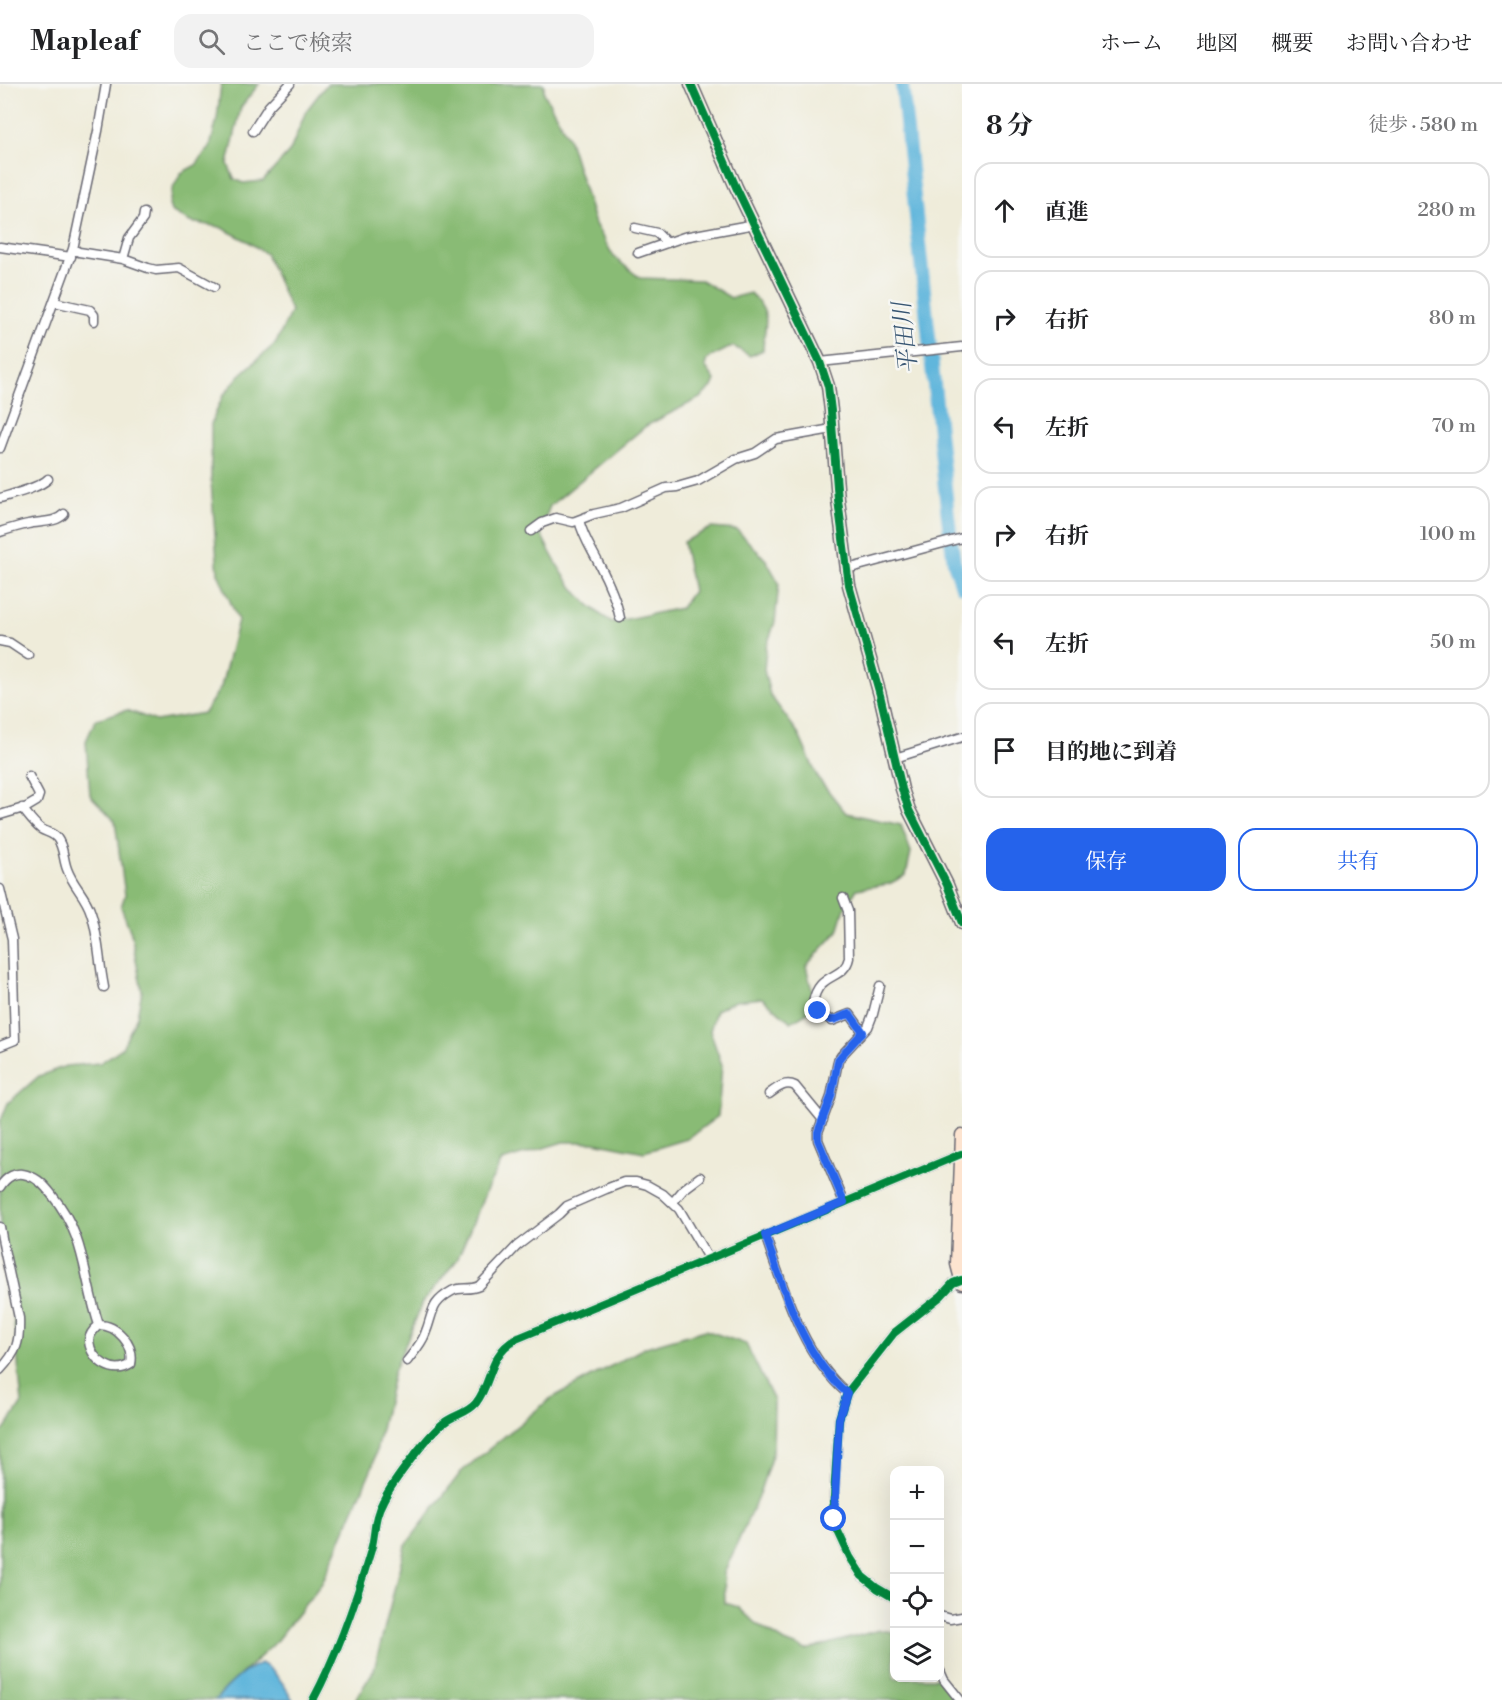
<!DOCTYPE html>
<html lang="ja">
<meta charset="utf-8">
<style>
:root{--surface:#fff;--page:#f2f2f2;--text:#202124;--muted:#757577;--line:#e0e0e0;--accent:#2563eb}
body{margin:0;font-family:"Libre Bodoni","Noto Serif JP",serif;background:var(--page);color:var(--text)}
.controls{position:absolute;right:18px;bottom:18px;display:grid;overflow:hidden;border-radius:12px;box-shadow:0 6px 24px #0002}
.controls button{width:54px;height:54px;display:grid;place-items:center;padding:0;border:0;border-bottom:2px solid var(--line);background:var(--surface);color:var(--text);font:30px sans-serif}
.stop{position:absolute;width:18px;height:18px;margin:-14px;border:4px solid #2563eb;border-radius:50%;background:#fff}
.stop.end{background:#2563eb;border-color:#fff;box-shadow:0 2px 6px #0008}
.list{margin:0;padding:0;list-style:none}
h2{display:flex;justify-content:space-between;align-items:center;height:78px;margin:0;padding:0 24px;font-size:26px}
h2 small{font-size:20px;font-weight:400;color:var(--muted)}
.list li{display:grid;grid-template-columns:39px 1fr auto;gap:18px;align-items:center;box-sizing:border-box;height:96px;margin:0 12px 12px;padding:0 12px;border:2px solid var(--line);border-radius:18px}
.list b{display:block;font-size:22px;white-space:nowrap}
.list em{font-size:20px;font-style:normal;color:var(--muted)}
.actions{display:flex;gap:12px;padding:18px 24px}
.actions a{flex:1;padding:14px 0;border:2px solid var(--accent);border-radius:18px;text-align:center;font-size:21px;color:var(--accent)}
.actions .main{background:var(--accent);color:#fff}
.icon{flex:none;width:33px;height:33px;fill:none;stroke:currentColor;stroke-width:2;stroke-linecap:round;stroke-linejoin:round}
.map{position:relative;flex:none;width:962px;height:1616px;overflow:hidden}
header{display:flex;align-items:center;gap:36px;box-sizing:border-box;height:84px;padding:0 30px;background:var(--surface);border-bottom:2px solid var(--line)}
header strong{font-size:28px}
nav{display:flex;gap:33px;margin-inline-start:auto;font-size:21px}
.search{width:420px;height:54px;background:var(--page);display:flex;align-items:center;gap:15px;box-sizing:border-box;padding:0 21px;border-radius:18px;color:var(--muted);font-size:22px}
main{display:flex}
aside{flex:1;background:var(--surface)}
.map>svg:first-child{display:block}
.forest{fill:#89bb75;stroke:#566e58;stroke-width:1.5}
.water{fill:#60b6dc;stroke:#416c8c;stroke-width:1.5}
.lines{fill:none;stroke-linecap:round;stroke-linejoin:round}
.river{stroke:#60b6dc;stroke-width:14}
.street-casing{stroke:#6a6973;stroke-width:11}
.secondary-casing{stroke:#6a6973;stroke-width:15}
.street{stroke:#fff;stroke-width:8}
.secondary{stroke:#fde4d0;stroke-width:12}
.cycleway-casing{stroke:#f6f6f2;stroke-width:11}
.cycleway{stroke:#00873e;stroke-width:8}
.route{stroke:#2563eb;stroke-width:8}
.labels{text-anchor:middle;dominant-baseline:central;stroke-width:5;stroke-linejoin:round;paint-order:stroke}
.water-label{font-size:24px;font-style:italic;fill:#385673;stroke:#f6f6f2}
</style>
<header>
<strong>Mapleaf</strong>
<div class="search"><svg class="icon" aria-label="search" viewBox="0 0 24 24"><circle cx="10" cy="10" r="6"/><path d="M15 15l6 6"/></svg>ここで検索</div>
<nav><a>ホーム</a><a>地図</a><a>概要</a><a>お問い合わせ</a></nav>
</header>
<main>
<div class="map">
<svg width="962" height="1616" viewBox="0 0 962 1616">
<rect width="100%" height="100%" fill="#f6f6f2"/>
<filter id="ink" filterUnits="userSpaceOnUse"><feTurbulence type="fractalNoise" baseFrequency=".0167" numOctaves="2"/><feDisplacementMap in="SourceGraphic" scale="12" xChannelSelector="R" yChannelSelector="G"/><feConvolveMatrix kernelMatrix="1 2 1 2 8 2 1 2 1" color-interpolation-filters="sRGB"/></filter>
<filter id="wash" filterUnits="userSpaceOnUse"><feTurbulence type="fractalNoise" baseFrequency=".008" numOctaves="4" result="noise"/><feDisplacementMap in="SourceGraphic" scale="24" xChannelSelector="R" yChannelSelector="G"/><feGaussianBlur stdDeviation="1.35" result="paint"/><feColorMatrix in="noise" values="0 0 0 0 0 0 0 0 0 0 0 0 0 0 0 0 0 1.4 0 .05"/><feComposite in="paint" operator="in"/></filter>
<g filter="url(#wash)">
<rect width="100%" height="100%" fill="#efecda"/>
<!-- forest -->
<path class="forest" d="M221,0h38l-18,23 -13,57 6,15 9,4 20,-2 27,-30 16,-40 21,-27h217v9l24,44 27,87 19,33 26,21 61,2 30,18 19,-5c24,23 14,28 13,57l-13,6 -17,-10 -26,13 -2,7 10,14 -3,7 -12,11 -54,28 -96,80 -10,26c18,37 36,69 72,90l69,-14 12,-17 -10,-49 28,-14 26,2 29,30 13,23 -4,39 -9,26 -2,22 6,25 28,38 20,45 28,35 55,12 10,27 -5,23 -17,9 -32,5 -12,19 -7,23 -32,35 10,41 -25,15 -29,-24 -27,3 -19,9 -6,21 12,34 -4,51 -31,23 -43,13 -50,-10h-31l-61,19 -15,28 -30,71 -34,42 -29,69 -21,94 -51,118 -49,62 -46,42 -12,13h-215v-266l5,-5 17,-26 -10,-100 -12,-81v-100l8,-19 31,-27 27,-10 34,-3 22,-15 15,-32 5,-25 -11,-58 -10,-26 4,-12 -10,-74 -25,-26 -4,-54 10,-22 31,-9 29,11 48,-8 17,-26 17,-67 -20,-47 -7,-91v-58l12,-28 16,-20 37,-33 15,-32 -25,-57 -19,-13 -27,-14 -30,-5 -19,-11 -2,-6 3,-15 9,-17 15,-8 14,-18 7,-28z
M705,1246l41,14 28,57 -1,51 -15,45 -34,76 1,30 13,4 17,16 30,19 21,8 73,-20 15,2v46h46l20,22h-605l19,-30 31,-124 56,-74 89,-73 96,-52z"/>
<!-- water -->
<path class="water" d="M261,1579c15,8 24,23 32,37h-78c13,-14 28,-30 46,-37z"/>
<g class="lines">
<!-- river -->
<path class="river" d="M902,0l46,432 6,46 8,24"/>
</g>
</g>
<g filter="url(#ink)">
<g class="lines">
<defs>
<path id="street" d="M253,47l16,-25 21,-22
M635,144l22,5 10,10
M0,163l71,10
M73,165l6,3 44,7 25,9 8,2 23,-2 35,19
M638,169l46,-16 71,-13
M123,175l6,-21 14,-19 1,-6
M54,218l36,8 4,5v6
M820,278l142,-15
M0,364l73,-199 25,-118 8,-47
M0,414c13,-4 39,-10 48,-19
M579,436c4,17 12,28 20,44 9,17 17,34 21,54
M531,447l11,-8 14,-5 17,4 21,-8 27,-6 45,-20 11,-1 21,-6 38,-22 19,-6 21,-14 56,-10
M0,448c9,-3 19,-6 28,-8 12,-3 28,-1 36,-10
M847,485l115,-31
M0,557l10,2 18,12
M895,674l67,-21
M22,724c6,7 11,15 19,21 5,3 12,4 16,9 7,9 6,21 10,31 6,17 19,27 24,44 8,24 8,50 13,74
M0,731l27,-8 10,-6 2,-6 -10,-19
M0,805l12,50 3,101 -15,6
M843,814l5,13 1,47c-5,23 -31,13 -36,45l5,8 14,10 18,-7 13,18
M769,1010c8,-6 16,-13 26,-8l28,34
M0,1103c6,-10 16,-16 27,-12 11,3 18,11 25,20 34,41 31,82 47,130
M673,1118l11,-13 16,-12
M844,1118l-26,-62v-8l13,-35 7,-36 3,-5 27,-29 5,-13 7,-28
M0,1143l4,22 15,69c1,24 -2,34 -19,52
M765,1151c19,54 37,120 82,158
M99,1241c18,0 36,20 32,39 -17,12 -40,-3 -42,-23 0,-7 5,-12 10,-16z
M407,1277c6,-8 15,-18 18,-27 9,-21 4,-30 27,-43 8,-5 17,0 27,-5l38,-40 42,-32 8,-8 39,-17 18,-7h12l11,3 16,9 16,15 29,49
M894,1514l-17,-10 -15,-12 -12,-19 -14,-30 -3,-15 6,-93 8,-26 47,-60 47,-37 12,-13 8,-3
M940,1532l10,3 12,-2
M940,1587l4,9 16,20
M313,1616c25,-47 43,-99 58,-150 5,-18 2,-31 12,-49 9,-18 46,-68 62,-79 9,-7 23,-9 31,-19 17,-22 12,-48 40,-64l445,-185"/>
<path id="secondary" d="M691,0l45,103 84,175 8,24 3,25 7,89 11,85 31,110 22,94 7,21 38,75 15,38
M962,1051l-5,129 5,19"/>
</defs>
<!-- street casing -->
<use href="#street" class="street-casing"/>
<!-- secondary casing -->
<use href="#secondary" class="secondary-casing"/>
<!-- street -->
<use href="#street" class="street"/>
<!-- secondary -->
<use href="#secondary" class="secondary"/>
<defs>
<path id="cycleway" d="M691,0l45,103 84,175 8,24 3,25 7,89 11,85 31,110 22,94 7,21 38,75 15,38
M894,1514l-17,-10 -15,-12 -12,-19 -14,-30 -3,-15 6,-93 8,-26 47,-60 47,-37 12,-13 8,-3
M313,1616c25,-47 43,-99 58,-150 5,-18 2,-31 12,-49 9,-18 46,-68 62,-79 9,-7 23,-9 31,-19 17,-22 12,-48 40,-64l445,-185"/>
</defs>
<!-- cycleway casing -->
<use href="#cycleway" class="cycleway-casing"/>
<!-- cycleway -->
<use href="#cycleway" class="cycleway"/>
</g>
</g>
<g class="lines" filter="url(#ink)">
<!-- route -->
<path class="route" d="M818,927c18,16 14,7 32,3l13,18 -22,24 -3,5 -7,36 -13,35v8l26,62 -79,33c19,54 37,120 82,158l-8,26 -5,100"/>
</g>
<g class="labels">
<!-- water labels -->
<g class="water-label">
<text transform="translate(906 254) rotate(-96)">平田川</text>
</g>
</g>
</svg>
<div class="controls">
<button>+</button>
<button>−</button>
<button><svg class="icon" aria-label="locate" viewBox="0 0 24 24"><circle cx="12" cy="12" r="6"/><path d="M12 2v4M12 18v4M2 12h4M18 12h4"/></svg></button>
<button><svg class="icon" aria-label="layers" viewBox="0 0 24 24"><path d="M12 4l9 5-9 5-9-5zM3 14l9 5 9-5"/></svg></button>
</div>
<div class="stop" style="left:834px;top:1435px"></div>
<div class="stop end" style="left:818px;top:927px"></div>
</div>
<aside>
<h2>8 分<small>徒歩 · 580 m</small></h2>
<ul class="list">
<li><svg class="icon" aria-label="ahead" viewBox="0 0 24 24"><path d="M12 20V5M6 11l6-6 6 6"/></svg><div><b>直進</b></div><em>280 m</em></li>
<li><svg class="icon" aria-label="right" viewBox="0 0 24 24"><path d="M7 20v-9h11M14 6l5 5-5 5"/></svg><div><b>右折</b></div><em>80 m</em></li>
<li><svg class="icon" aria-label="left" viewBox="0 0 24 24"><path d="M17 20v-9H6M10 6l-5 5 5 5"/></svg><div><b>左折</b></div><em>70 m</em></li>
<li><svg class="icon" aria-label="right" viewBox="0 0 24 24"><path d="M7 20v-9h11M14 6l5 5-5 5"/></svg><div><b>右折</b></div><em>100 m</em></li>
<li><svg class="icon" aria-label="left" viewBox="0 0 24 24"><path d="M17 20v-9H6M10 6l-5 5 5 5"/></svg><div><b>左折</b></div><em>50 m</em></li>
<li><svg class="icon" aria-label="arrive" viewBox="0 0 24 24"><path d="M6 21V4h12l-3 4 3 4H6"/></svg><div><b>目的地に到着</b></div></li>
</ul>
<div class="actions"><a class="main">保存</a><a>共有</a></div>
</aside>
</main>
